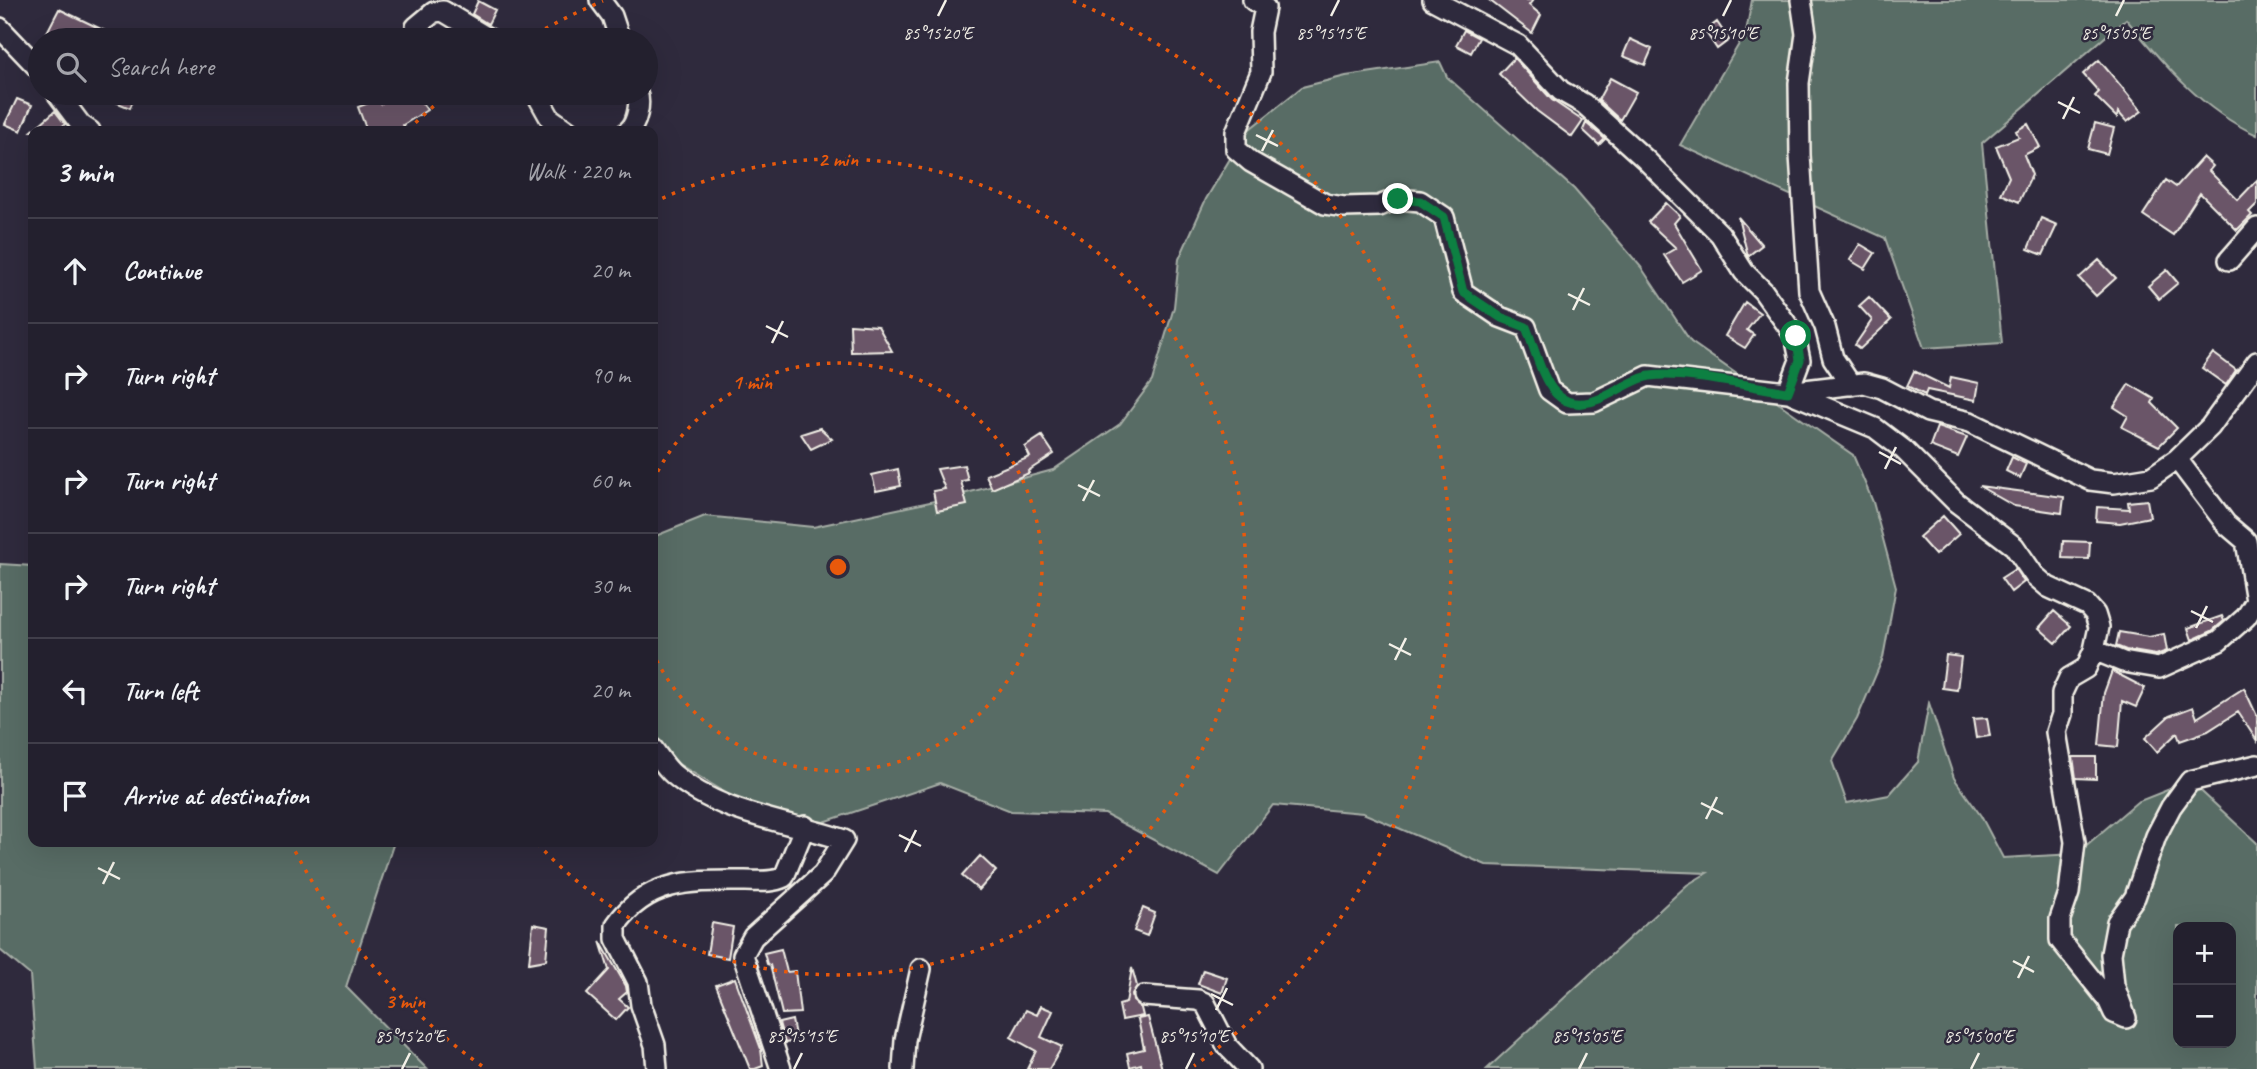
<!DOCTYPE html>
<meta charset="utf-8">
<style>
:root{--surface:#23202e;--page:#2b2836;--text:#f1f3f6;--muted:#a3a3aa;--line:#403e4a}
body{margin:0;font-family:Caveat,sans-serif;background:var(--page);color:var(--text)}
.controls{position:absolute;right:21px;bottom:21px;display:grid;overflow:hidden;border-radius:14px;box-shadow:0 7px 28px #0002}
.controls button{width:63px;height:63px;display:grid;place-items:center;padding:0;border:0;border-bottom:2px solid var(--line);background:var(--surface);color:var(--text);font:35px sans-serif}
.stop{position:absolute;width:21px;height:21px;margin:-16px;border:5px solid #0b8043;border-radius:50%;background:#fff}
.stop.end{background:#0b8043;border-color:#fff;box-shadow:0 2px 7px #0008}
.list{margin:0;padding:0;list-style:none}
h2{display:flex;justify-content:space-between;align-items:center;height:91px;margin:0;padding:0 28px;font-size:30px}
h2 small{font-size:23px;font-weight:400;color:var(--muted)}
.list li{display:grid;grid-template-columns:46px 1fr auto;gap:21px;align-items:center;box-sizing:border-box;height:105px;padding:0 28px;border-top:2px solid var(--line)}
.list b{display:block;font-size:26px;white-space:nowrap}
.list em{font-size:23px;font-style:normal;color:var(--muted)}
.icon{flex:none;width:38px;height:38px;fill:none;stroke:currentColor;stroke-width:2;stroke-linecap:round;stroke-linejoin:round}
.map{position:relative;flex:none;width:2257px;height:1069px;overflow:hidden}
.search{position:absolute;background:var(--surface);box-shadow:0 7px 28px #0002;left:28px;top:28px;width:630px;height:77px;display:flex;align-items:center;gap:18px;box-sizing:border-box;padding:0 24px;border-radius:38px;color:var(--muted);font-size:26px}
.panel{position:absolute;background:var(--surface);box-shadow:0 7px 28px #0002;left:28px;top:126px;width:630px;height:721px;border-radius:14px}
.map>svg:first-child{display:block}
.green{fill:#596c65;stroke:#a6aea6;stroke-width:2;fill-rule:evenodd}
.building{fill:#6a5468;stroke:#f4f1e8;stroke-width:2}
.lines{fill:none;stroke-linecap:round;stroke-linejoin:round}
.minor-casing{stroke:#f4f1e8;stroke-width:24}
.minor{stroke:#2f2a3d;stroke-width:19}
.route{stroke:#0b8043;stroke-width:9}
.ticks{fill:none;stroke:#f4f1e8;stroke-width:2.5}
.ring{fill:none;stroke:#e8590c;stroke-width:3.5;stroke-dasharray:3.5 7}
.ticks-label{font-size:18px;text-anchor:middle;fill:#f4f1e8;stroke:#2f2a3d;stroke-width:5;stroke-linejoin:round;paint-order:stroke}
.centre{fill:#e8590c;stroke:#2f2a3d;stroke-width:3.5}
.ring-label{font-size:21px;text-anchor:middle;font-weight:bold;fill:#e8590c;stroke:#2f2a3d;stroke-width:5;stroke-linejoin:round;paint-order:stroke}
</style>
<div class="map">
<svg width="2257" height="1069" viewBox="0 0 2257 1069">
<rect width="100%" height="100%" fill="#2f2a3d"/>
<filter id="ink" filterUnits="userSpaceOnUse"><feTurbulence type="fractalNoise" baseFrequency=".0143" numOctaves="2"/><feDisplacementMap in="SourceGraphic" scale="14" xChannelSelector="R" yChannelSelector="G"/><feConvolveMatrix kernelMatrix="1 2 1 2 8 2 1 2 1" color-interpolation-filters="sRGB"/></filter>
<g filter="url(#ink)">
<!-- green -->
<path class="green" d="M1752,0h505v135c-55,-25 -93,-70 -131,-116l-144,124 20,200 -78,5 -39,-110 -205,-93 66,-113z
M1440,62l7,15 127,112 67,78 50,75 162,113 20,47 23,85 -13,71 -26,61 -25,42 15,42 42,-8 29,-33 11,-59 25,75 27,38 22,42 73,-4 61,-52 53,-21 67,62v226h-770l200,-184 20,-12 -221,-8 -123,-52 -90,-8 -54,70 -114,-61 -94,-3 -71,-28 -116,39 -63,-8 -101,-61 -7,-13v-203l52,-21 108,11 131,-28 109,-29 67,-46 32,-43 22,-74 5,-48 27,-60 40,-67 56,-45 44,-11zM2178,927h53v116h-53z
M0,564l33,2v276h361l-48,145 81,82h-390l-7,-94 -30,-25z"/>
<!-- building -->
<path class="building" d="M1489,0h44l-4,5 12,10 -9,18z
M478,1l17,9 -7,14 -16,-10z
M59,9l65,31h-81z
M1717,22l12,18 -12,9 -12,-18z
M1464,30l15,8 -8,15 -15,-8z
M1630,39l22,10 -7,16 -22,-9z
M1514,58l38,42 31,21 -11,16 -35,-26 -38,-37z
M2099,60l43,51 -15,11 -9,-10 -1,6 -22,-22 4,-4 -16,-18z
M1610,78l26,14 -16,28 -22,-20z
M94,93h42l-6,15z
M398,93h17l12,17 -24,15 4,6h-40l-9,-24 21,-8 2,5z
M17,99l15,6 -11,26 -16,-7z
M55,111l10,13 -8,7h-25z
M1586,123l19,16 -6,6 -16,-15z
M2095,123l19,5 -7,26 -19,-5z
M2028,124l12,23 -16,8 8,20 -13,27 -18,-8 8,-17 -13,-31 23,-9 -3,-6z
M2203,157l10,9 -4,5 29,29 19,-20v24l-8,8 3,3 -15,15 -37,-37 -27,42 -30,-20 23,-35 10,7z
M1666,203l14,13 -6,7 28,47 -20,12 -18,-27 12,-7 -28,-26z
M1738,217l24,28 -14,11z
M2041,218l16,7 -14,30 -15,-6z
M1860,244l15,9 -10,16 -15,-9z
M2099,260l17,18 -20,18 -17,-18z
M2167,270l11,13 -19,16 -11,-13z
M1869,297l22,23 -31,29 -5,-4 17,-25 -13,-14z
M1745,302l15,11 -13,17 7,5 -9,13 -20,-12z
M850,324l28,2 14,25 -41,1z
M2213,353l23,17 -10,15 -24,-17z
M1914,371l35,17 2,-11 28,6 -3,17 -49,-10 -2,5 -18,-9z
M2129,384l25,15 -2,4 25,25 -18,18 -37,-19 6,-11 -14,-9z
M1937,427l30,10 -9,20 -28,-11z
M820,428l12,11 -21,10 -10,-15z
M1042,436l12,18 -26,17 1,2 -37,16 -6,-14 44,-18 -5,-10z
M2012,457l14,7 -6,14 -14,-7z
M964,465l4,15 -7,1 6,24 -30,6 -4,-20 12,-2 -8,-20z
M898,469l3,17 -25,5 -4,-16z
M1979,486l85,11 -2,16 -48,-7z
M2147,500l3,17 -30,6 -24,-2 1,-14 32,2 -1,-7z
M1943,516l16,18 -24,21 -16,-18z
M2063,541l27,1 -1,17 -27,-1z
M2015,569l9,13 -13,10 -10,-14z
M2054,611l17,15 -15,17 -17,-15z
M2222,616l2,5 -12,10 -20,9 -4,-12z
M2119,632l30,5 15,-3 3,17 -11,4 -30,-5 -10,-4z
M1946,655l15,2 -4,33 -15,-2z
M2112,671l33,17 -9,19 -14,-6 -4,46 -19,-2 5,-52z
M2244,688l13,28v25l-19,-29 -30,19 -28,10 -3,-8 -20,19 -12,-14 24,-22 24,-9 4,11z
M1987,718l3,18 -14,2 -3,-19z
M2073,757h23v22l-20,-1z
M980,856l16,15 -17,19 -17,-14z
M1143,908l12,5 -8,23 -13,-5z
M712,923l21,4 -5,31 -21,-4z
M533,924l16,3 -3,33 -17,3z
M600,941l26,45 1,6 -8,7 9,8 -12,13 -29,-26 22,-24z
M781,949l6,23 8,-1 5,42 -18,1 -12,-49 -3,-1 -3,-11z
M1132,968l5,18 -5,8 1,7 8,7 2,8 -21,4 -3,-15 7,-2z
M1203,970l24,8 -5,15 -24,-9z
M735,978l26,71 2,17 -8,3h-5l-34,-84z
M1041,1006l12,5 -12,26 21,10 -13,22h-22l9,-18 -25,-14 15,-27 11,5z
M1148,1017l14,52h-20l-1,-5 -11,3 -3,-14 17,-4 -6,-30z
M792,1020l4,21 -11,2 -6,-20z"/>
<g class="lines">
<defs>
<path id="minor" d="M600,0l12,16 8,24
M1253,0l12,8 -5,24 1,40 -25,60v17l15,13 74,42 19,3 35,-1 18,-7 23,2 24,16 19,75 37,25 26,10 23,63 18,13 27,-1 54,-26 140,16 76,-9 18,5 46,24 42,10 120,58 24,3 37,-6 26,-18 33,-32 47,-65
M1433,0l85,45 43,46 23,13 61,55 75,75 24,38 19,19 32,45 5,24 -12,32
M1801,0l5,34 -7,49 1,72 9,136 16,36 8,31 18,27
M416,27l18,-15 9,-1 48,29
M0,28l40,42
M57,93l24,32 9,6
M536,93l14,25 18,13
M628,131c9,-7 13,-28 9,-38
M2229,260l28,-32
M1793,394l82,34 29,22 52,52 58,44 20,29 14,12 39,18 8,9 4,13 -5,23 -8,18 -17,10 -7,15v21l-6,18 19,110 -6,51 -9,26v21l48,60 6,13 12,5 -12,-33 -3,-31 6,-32 18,-25 21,-61 15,-29 19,-26 67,-16
M2094,650l29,12 36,6 60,-27 27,-24 10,-16 -10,-60 -20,-17 -49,-65
M653,749c6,8 13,19 20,25 47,41 115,47 171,66l-21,34 -70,63 -10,18 38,114
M1144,996l54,4 7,3 22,43 22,23
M657,1069l-2,-24 -14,-40 -3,-23 -22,-43v-14c32,-47 79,-44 129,-44 13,0 27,2 39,-4l21,-51
M903,1069l2,-29 16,-71"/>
</defs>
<!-- minor casing -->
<use href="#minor" class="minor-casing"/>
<!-- minor -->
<use href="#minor" class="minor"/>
</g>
</g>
<g class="lines" filter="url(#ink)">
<!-- route -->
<path class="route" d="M1398,199l22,2 24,16 19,75 37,25 26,10c16,40 23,97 80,69 13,-6 30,-18 44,-20 37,-5 100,11 138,16l12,-32 -4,-24"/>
</g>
<!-- ticks -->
<path class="ticks" d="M938,16l8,-16M1331,16l8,-16M1723,16l8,-16M2116,16l8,-16M2058,102l22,11M2063,119l11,-22M1256,135l22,11M1262,151l11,-21M1568,294l22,11M1573,310l11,-22M766,326l22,11M772,343l11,-22M1879,452l22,12M1885,469l11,-22M1078,485l22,11M1083,501l11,-21M2191,611l22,11M2196,628l11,-22M1389,644l22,11M1395,660l11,-22M1701,803l22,11M1706,819l11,-22M899,835l22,11M905,852l11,-22M98,868l22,11M103,884l11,-22M2013,961l21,11M2018,978l11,-22M1211,994l22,11M1216,1010l11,-22M402,1069l8,-16M794,1069l8,-16M1186,1069l8,-16M1579,1069l8,-16M1971,1069l8,-16"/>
<!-- distance rings -->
<g class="ring">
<path d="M653 481A204 204 0 1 1 653 653"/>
<path d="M653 203A408 408 0 1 1 537 843"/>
<path d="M482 1066A613 613 0 0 1 292 845M408 130A613 613 0 0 1 448 94M527 39A613 613 0 0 1 603 1M1073 1A613 613 0 0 1 1194 1066"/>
</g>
<g class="ticks-label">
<text x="938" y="39">85°15'20"E</text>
<text x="1331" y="39">85°15'15"E</text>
<text x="1723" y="39">85°15'10"E</text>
<text x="2116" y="39">85°15'05"E</text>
<text x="410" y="1042">85°15'20"E</text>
<text x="802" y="1042">85°15'15"E</text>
<text x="1194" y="1042">85°15'10"E</text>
<text x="1587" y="1042">85°15'05"E</text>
<text x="1979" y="1042">85°15'00"E</text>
</g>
<circle cx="838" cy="567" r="10" class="centre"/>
<g class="ring-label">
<text x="838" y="166">2 min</text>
<text x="752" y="389">1 min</text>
<text x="405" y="1008">3 min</text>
</g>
</svg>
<div class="controls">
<button>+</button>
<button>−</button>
</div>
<div class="stop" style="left:1796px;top:336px"></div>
<div class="stop end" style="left:1398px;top:199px"></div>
<div class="search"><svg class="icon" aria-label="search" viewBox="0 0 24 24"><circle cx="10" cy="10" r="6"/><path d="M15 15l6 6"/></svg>Search here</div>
<section class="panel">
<h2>3 min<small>Walk · 220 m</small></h2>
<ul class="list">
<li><svg class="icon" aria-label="ahead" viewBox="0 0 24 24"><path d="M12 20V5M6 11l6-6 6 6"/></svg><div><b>Continue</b></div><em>20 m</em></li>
<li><svg class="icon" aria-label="right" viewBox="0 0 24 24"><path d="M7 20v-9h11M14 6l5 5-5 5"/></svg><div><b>Turn right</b></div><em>90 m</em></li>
<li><svg class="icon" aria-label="right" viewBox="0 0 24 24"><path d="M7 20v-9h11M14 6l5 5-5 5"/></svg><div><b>Turn right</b></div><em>60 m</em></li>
<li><svg class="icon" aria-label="right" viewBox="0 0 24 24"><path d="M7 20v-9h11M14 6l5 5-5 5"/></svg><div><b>Turn right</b></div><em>30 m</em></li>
<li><svg class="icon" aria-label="left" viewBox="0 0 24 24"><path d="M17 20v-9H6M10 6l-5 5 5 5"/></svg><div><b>Turn left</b></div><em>20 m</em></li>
<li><svg class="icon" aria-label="arrive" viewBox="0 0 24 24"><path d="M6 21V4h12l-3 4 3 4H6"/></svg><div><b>Arrive at destination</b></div></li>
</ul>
</section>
</div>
